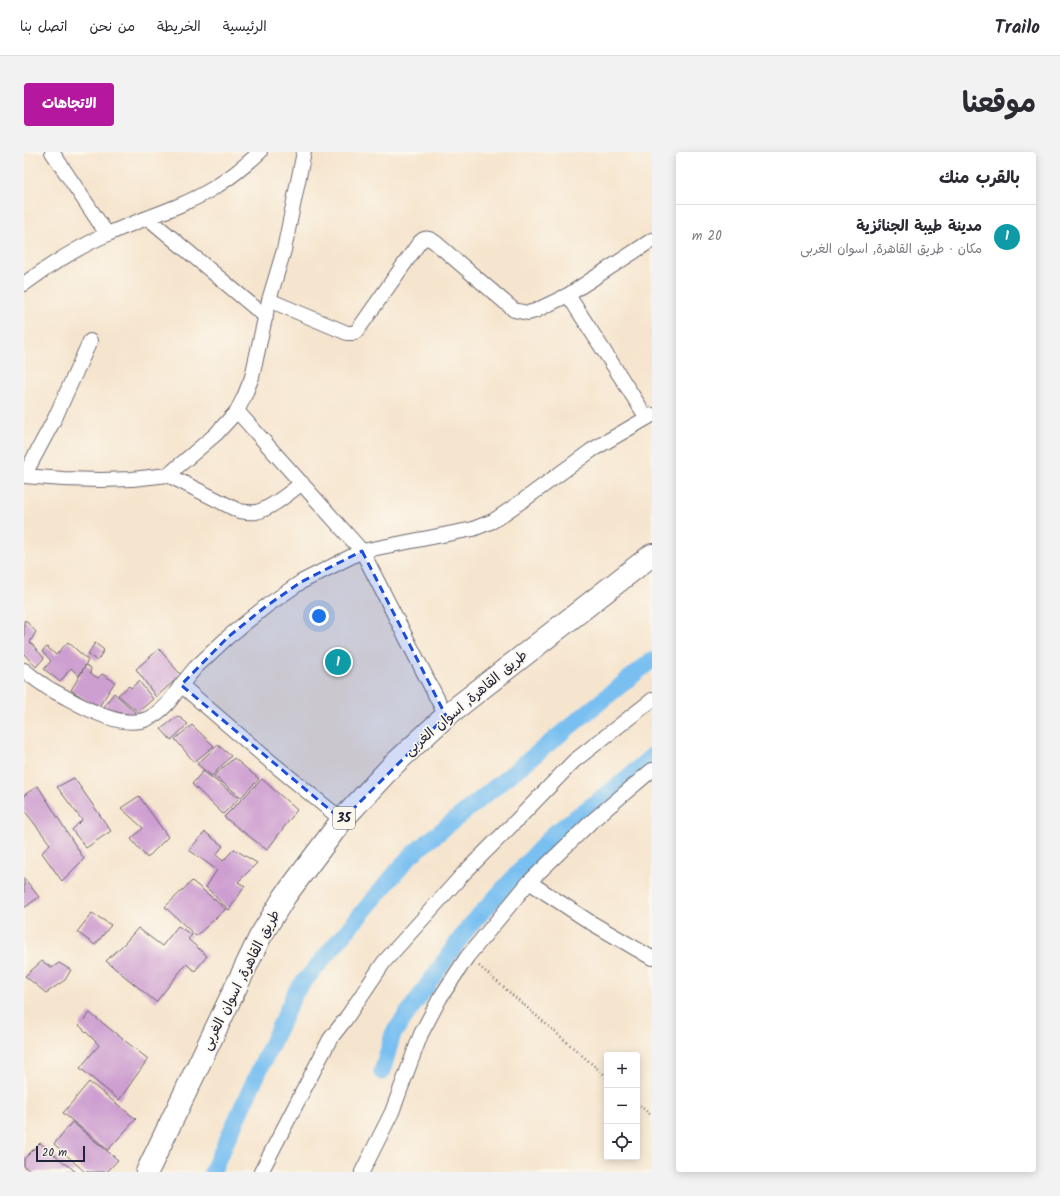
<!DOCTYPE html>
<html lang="ar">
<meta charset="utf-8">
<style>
:root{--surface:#fff;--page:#f2f2f3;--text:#2b2b33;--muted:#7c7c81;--line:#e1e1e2;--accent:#b5179e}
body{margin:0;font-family:Kalam,"Playpen Sans Arabic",sans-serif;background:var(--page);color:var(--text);direction:rtl}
.controls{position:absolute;right:12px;bottom:12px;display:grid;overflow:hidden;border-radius:4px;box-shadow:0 2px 10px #0003}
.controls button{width:36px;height:36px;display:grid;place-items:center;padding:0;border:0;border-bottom:1px solid var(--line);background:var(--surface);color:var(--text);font:20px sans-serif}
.scale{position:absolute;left:12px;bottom:10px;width:49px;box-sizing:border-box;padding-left:4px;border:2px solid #22223b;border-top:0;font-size:11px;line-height:14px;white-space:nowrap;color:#22223b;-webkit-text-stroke:3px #fbf7ec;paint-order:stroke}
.you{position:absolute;left:295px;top:464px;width:14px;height:14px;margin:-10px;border:3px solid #fff;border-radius:50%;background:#1a73e8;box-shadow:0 0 0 6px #1a73e833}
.badge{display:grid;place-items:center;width:26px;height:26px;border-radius:50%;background:var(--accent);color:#fff;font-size:13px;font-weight:700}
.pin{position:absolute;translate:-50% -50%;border:2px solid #fff;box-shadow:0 1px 4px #0006}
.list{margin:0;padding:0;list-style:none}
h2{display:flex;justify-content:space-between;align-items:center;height:52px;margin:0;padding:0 16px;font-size:17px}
h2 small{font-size:13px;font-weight:400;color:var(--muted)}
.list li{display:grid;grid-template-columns:26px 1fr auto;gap:12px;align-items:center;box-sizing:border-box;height:64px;padding:0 16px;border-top:1px solid var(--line)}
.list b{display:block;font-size:15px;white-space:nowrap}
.list p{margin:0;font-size:13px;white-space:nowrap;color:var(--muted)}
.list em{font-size:13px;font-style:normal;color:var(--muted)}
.icon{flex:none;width:22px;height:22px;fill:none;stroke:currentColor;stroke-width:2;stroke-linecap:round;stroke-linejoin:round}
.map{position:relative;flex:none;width:628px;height:1020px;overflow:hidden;direction:ltr;border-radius:4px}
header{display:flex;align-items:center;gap:24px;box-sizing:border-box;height:56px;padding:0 20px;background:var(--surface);border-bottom:1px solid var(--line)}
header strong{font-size:19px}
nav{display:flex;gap:22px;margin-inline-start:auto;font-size:14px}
.intro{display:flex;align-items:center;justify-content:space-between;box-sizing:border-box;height:96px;padding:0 24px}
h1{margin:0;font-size:28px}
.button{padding:10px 18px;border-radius:4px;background:var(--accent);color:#fff;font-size:14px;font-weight:700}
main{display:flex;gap:24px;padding:0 24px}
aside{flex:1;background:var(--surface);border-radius:4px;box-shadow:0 2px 10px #0003}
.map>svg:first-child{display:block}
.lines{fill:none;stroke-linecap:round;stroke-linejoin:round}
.canal{stroke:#79c0f1;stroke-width:17}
.building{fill:#cd9ed0}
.minor-casing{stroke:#6c666e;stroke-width:16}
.primary-casing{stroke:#6c666e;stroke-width:24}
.path{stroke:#6c666e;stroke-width:2.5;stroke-dasharray:1 3;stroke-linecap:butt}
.minor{stroke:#fff;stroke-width:14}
.primary{stroke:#fff;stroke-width:22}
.marked{fill:#1d4ed8;fill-opacity:0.2;stroke:#1d4ed8;stroke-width:3;stroke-dasharray:8 5;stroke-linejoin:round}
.labels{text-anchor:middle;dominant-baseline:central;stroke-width:3.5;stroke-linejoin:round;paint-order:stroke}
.shield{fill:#fbf7ec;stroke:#636270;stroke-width:1}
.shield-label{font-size:13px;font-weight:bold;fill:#22223b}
.street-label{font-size:14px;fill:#22223b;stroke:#fbf7ec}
</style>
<header>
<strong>Trailo</strong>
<nav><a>الرئيسية</a><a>الخريطة</a><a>من نحن</a><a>اتصل بنا</a></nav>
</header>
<div class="intro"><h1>موقعنا</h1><a class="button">الاتجاهات</a></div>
<main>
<aside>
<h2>بالقرب منك<small></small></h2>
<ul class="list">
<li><span class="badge" style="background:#0f9aa8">1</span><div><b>مدينة طيبة الجنائزية</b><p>مكان · طريق القاهرة, اسوان الغربى</p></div><em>20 m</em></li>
</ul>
</aside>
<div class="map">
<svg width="628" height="1020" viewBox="0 0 628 1020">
<rect width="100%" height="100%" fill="#fbf7ec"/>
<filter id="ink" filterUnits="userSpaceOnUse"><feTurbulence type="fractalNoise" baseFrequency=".025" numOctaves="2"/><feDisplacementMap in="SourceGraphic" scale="8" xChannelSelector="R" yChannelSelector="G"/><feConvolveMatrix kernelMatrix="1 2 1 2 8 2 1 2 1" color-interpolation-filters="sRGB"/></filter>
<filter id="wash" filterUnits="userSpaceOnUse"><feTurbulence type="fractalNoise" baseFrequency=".012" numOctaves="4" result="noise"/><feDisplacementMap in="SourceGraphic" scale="16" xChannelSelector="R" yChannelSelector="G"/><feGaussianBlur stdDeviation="0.9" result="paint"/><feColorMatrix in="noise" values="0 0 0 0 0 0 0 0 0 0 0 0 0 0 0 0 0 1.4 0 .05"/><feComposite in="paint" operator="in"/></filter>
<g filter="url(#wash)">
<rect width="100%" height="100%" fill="#f6e5ce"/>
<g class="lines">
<!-- canal -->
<path class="canal" d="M358,920l11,-38 74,-105 86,-95 66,-49 33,-29
M188,1020l84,-181 114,-135 242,-196"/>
</g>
<g id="blocks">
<!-- building -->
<path class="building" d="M1,468l11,12 -6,10 14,16 -8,9 -12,-13v-33z
M44,490l20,18 -9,16 -8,-8 -11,14 -16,-13 7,-8 -9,-10 5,-4 9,8z
M71,491l9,7 -7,11 -9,-7z
M135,497l22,26 -25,22 -20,-28z
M62,513l5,3 -1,5 8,5 4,-4 13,8 -17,26 -27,-18z
M115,529l14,18 -15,13 -20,-17 11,-9 2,2z
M90,541l23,21 -4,1 -29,-5 1,-5z
M154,564l10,8 -17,16 -10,-11z
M168,573l22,21 -20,16 -19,-23z
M194,593l13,11 -19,20 -15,-12z
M210,606l25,21 -18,18 -27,-21z
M179,619l36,27 -16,16 -31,-30z
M50,626l37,53 -25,17 -14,-18 10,-10 -25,-33z
M238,627l35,31 -30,40 -43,-33z
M14,634l46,73 -22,22 -20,-28 8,-9 -26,-34v-15z
M115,644l29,41 -21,21 -16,-19 12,-11 -22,-20z
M181,680l18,14 -7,9 7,6 11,-12 23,14 -19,19 7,4 -16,24 -23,-23 11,-17 -28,-20z
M0,726l15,19 -15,11z
M168,729l34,28 -30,27 -31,-29z
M68,761l19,12 -16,20 -18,-13z
M154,774l14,9 -4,4 19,17 -12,15 -9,-7 -30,38 -50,-41 18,-17 14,-16 24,18z
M18,809l10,7 7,-5 12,7 -6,10 -19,13 -21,-17z
M66,861l58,46 -29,41 -39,-32 19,-23 -20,-20z
M65,930l47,37 -28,31 -45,-37z
M48,970l46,38 -11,12h-22l-31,-28z
M16,991l36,29h-45l-7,-6v-7z"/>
</g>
</g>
<g filter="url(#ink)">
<use href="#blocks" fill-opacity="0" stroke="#6c666e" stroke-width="1"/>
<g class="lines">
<defs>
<path id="minor" d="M28,0l55,82
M124,66l118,99
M0,132c26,-19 54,-37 84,-50 34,-16 71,-25 104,-45 17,-10 33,-23 48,-37
M544,143l79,123
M245,148l78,33h5l5,-2 62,-88c6,-7 11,-5 17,0l78,67 14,3 7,-2 33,-16 84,-55
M213,259l125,140 84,165
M144,323l71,36c6,1 11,2 17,1 15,-3 34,-20 46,-29
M0,324l39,3 38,1 31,-1 36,-4 48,-41 21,-23 7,-14 8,-20 17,-77 15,-50 20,-98
M0,324l31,-58 35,-77
M0,518c6,5 13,11 20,15 6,5 14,8 21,12 22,12 57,32 82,22 16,-7 25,-20 34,-34l84,72 77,63
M157,533l14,-17 33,-31 37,-30 36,-25 61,-31 111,-22 20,-8 32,-22 67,-49 60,-35
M505,730l61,40 62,36
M237,1020l69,-133 15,-19 39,-58 80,-89 54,-54 56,-58 78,-61
M338,1020l30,-60 29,-78 19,-36 27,-41 62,-75 63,-61 60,-51"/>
<path id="primary" d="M123,1020l113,-235 25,-41 57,-76 50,-54 54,-50 206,-161"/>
</defs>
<!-- minor casing -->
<use href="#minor" class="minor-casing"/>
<!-- primary casing -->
<use href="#primary" class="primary-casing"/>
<!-- path -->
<path class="path" d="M455,814l128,111
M613,951l15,13"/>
<!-- minor -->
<use href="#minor" class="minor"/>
<!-- primary -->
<use href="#primary" class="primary"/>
</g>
</g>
<!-- marked area -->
<path class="marked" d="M338,399l84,165 -104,104 -161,-135 47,-48 37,-30 36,-25z"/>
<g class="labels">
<!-- shield labels -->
<rect class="shield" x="309" y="655" width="22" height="22" rx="3"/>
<g class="shield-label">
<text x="320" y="666">35</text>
</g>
<!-- street labels -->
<g class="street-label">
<text transform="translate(442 551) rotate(-40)">طريق القاهرة, اسوان الغربى</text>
<text transform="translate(217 828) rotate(-63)">طريق القاهرة, اسوان الغربى</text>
</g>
</g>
</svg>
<div class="controls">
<button>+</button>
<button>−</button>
<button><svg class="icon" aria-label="locate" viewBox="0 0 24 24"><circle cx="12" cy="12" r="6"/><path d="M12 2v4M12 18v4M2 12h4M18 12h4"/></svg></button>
</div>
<div class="scale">20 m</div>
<div class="you"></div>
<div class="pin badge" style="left:314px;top:510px;background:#0f9aa8">1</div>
</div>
</main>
